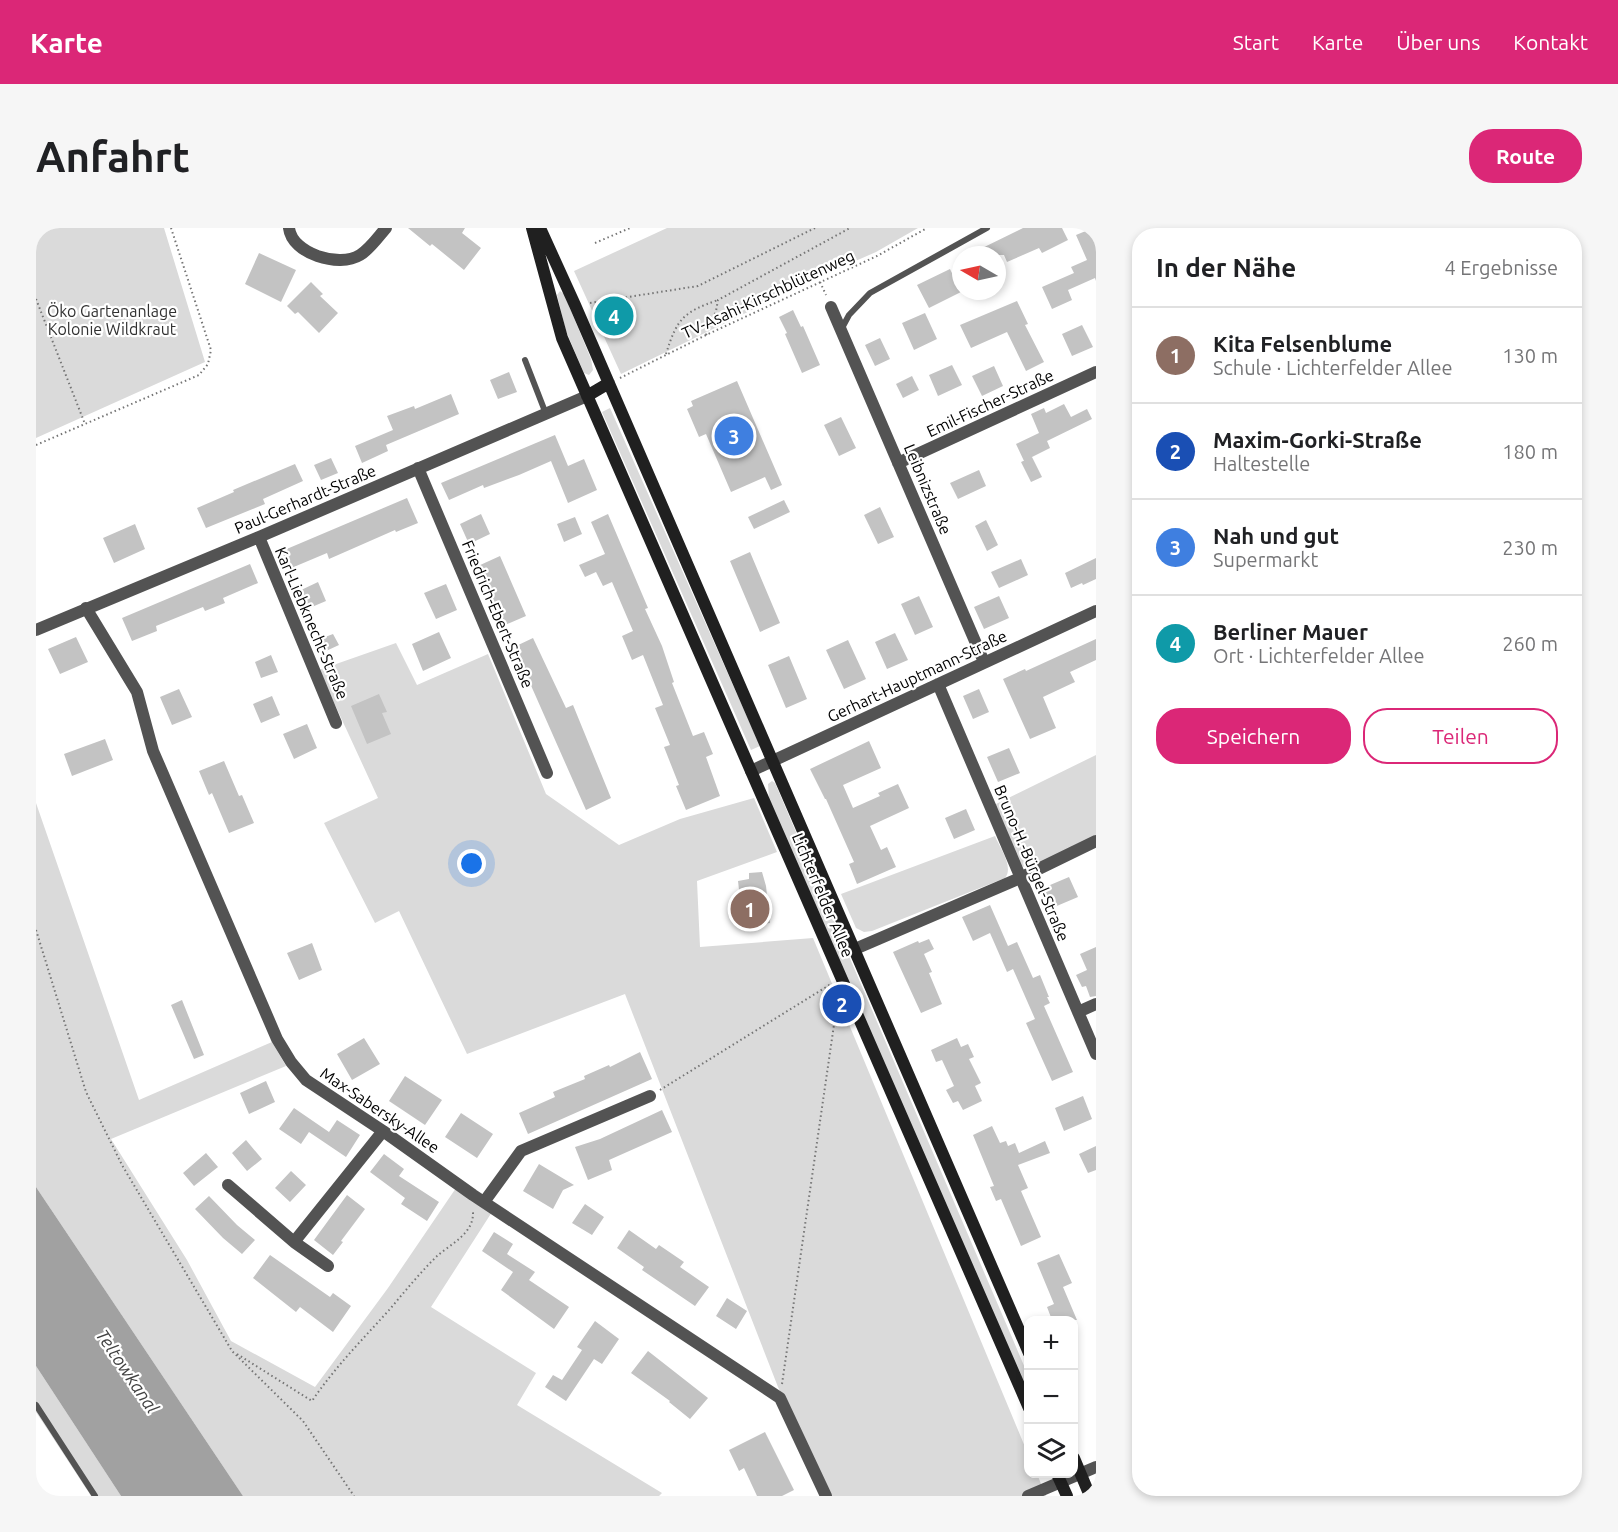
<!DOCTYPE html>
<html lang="de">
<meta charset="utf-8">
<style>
:root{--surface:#fff;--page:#f6f6f6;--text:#202124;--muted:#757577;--line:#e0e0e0;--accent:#db2777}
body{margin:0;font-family:Ubuntu,sans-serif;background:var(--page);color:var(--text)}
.controls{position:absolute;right:18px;bottom:18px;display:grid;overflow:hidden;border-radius:12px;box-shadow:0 3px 9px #0003}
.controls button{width:54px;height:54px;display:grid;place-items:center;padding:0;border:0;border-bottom:2px solid var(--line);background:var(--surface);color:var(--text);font:30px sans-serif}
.compass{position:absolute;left:916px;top:18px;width:54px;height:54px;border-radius:50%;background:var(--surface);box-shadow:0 3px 9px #0003;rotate:279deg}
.you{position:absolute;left:436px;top:636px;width:21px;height:21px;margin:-15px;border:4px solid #fff;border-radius:50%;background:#1a73e8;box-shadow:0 0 0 9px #1a73e833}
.badge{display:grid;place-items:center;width:39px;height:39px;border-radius:50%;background:var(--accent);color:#fff;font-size:20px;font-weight:700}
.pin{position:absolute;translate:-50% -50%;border:3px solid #fff;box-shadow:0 2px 6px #0006}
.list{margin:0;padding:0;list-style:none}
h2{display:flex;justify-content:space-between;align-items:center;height:78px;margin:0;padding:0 24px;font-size:26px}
h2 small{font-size:20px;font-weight:400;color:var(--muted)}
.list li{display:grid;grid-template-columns:39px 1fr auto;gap:18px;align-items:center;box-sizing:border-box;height:96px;padding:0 24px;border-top:2px solid var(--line)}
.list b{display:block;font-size:22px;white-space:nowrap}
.list p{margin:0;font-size:20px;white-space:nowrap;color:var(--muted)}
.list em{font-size:20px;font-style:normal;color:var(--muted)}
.actions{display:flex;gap:12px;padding:18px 24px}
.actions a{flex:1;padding:14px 0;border:2px solid var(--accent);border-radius:24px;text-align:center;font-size:21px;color:var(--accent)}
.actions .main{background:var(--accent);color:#fff}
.icon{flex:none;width:33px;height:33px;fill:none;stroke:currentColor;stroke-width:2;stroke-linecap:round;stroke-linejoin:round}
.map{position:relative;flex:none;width:1060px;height:1268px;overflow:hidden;border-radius:24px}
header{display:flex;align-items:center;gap:36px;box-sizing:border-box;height:84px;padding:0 30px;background:var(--accent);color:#fff}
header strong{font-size:28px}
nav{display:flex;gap:33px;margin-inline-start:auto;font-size:21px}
.intro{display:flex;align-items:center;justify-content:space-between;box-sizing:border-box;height:144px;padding:0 36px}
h1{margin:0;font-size:42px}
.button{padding:15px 27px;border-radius:24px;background:var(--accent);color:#fff;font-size:21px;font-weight:700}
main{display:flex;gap:36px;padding:0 36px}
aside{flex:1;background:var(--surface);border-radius:24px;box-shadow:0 3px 9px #0003}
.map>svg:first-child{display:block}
.green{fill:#dadada}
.water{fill:#a1a1a1}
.building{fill:#c3c3c3}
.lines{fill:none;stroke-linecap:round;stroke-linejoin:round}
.path{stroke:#757575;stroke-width:2;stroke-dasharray:1.5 3;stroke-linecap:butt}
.lane{stroke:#535353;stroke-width:6}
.street{stroke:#535353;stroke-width:12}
.secondary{stroke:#202020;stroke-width:12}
.labels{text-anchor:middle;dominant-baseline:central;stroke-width:4.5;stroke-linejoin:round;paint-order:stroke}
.street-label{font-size:16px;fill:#000;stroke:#fff}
.park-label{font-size:16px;fill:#313131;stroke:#fff}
.water-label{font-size:18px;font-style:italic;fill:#424242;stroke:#fff}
</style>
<header>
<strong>Karte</strong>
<nav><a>Start</a><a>Karte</a><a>Über uns</a><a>Kontakt</a></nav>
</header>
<div class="intro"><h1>Anfahrt</h1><a class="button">Route</a></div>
<main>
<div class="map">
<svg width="1060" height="1268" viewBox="0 0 1060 1268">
<rect width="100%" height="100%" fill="#fff"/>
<!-- green -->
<path class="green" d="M0,0h128l41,134 -169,76z
M631,0h251l-42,24 -57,25 -198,97 -47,-103z
M524,63l4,3 27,65 2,11 -4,5 -5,-2 -18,-42 -9,-36z
M574,180l150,338 -9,4 -149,-338z
M360,415l21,42 71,-31 58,140 73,51 61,-26 74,-21 23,54 -80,29 3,66 113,-9 215,516 1,20h8l9,22h-214l-54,-109 -153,-393 -158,60 -68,-143 -24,12 -51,-100 54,-25 -59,-128z
M1060,527v81l-67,32 -8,-2 -27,-61z
M736,553l3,2 253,592v20l-259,-596 -1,-15z
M0,575l103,297 133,-58 14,24 -175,73 76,121 44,81 84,46 73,-99 68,-100 36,24 -61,95 105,66 -19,32 145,88 -3,3h-416l-207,-309z
M959,608c5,12 19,31 10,42l-133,53 -8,1 -8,-4 -15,-34z
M0,1138l85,130h-30l-55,-84z"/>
<!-- water -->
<path class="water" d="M0,959l207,309h-122l-85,-130z"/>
<!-- building -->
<path class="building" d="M372,0h57l-3,5 19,15 -17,22 -32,-26 -2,2z
M987,0h39l6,12 -26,13 -3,-5 -32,14 -3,-7h-36z
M1057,0h3v53l-1,-3 -27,12 4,10 -20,9 -10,-22 32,-14 -3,-6 16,-7 -11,-25z
M223,25l37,17 -15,32 -36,-18z
M914,41l11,23 -32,16 -12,-23z
M275,54l12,12 -3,2 18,17 -19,20 -21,-21 -3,2 -8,-8z
M981,73l11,23 -3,1 19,37 -18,9 -19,-39 -36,16 -11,-23z
M757,82l8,17 2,-1 17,39 -18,8 -17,-39 2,-1 -8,-16z
M889,85l12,26 -23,11 -12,-27z
M1046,97l11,22 -21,9 -10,-22z
M844,110l10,21 -15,7 -10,-21z
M916,137l10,20 -24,11 -9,-21z
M958,138l9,20 -21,10 -10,-20z
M473,144l8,20 -19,7 -8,-19z
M876,148l7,14 -16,8 -7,-14z
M701,153l45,104 -11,5 -6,-13 -34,15 -25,-58 -7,3 -12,-28 6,-3 -2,-5z
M415,166l8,20 -73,31 2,6 -26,12 -7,-17 38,-16 -6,-14 27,-10 1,3z
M1028,176l7,13 16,-8 5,10 -45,22 3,7 -26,13 -8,-17 23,-11 -8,-19 13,-6 2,5z
M805,189l15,31 -17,8 -15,-31z
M519,207l13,31 16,-7 13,31 -29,13 -17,-42 -32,14 -35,13 -1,-3 -34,15 -8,-17z
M996,229l10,20 -11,5 -10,-20z
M295,230l7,15 -17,7 -7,-15z
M259,236l8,17 -40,18 2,5 -59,24 -9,-20 37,-16 -1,-2z
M943,242l7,16 -28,13 -8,-16z
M371,270l11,25 -22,9 -1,-2 -66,29 -2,-6 -38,16 -7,-18z
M748,272l6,12 -36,17 -6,-12z
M844,279l14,30 -16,7 -14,-29z
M445,286l9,20 -21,10 -9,-20z
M572,286l40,94 -3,1 17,37 12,36 -2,1 21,53 11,-4 9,22 -7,3 14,39 -34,14 -10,-24 3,-1 -15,-38 6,-2 -15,-37 8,-3 -20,-50 -11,5 -10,-24 11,-5 -21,-49 -9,4 -7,-14 -11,5 -6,-12 26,-11 -14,-32z
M539,289l7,17 -18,8 -7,-18z
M950,292l12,25 -11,6 -12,-25z
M99,296l10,25 -31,14 -11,-25z
M714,324l30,71 -20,9 -30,-71z
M464,328l26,60 -21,9 -27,-59z
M1060,330v21l-13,6 -1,-2 -11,5 -6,-15z
M985,331l7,16 -29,13 -8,-16z
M214,336l8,19 -35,15 2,5 -20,8 -2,-4 -47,19 1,5 -25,10 -10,-23z
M282,354l8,19 -19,8 -8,-18z
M410,356l11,26 -21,9 -12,-26z
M883,368l14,31 -18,8 -14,-31z
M963,368l10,22 -25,11 -10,-22z
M403,404l12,26 -28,13 -11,-27z
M859,405l13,27 -21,9 -12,-27z
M297,406l6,11 -13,6 -6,-12z
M40,409l12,25 -28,12 -12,-25z
M497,410l33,70 7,-3 38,93 -25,12 -72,-163z
M1060,411v21l-26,12 5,10 -32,15 13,31 -26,11 -27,-60 22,-10 1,2z
M812,412l18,39 -22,10 -18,-39z
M235,427l7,17 -17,6 -6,-16z
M753,428l18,43 -21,9 -18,-43z
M143,461l13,28 -20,8 -12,-28z
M943,461l10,23 -16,7 -10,-23z
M343,466l8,18 -5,1 9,21 -24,10 -16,-38z
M236,468l8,19 -19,8 -8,-19z
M271,496l10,24 -23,11 -11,-25z
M69,511l8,21 -41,16 -8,-22z
M833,513l12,27 -38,17 10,23 27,-12 -2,-3 20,-9 11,24 -39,18 11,24 6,-3 9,20 -39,17 -8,-20 5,-2 -28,-63h-1l-15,-30z
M973,520l11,25 -22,9 -11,-25z
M188,533l15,35 3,-1 12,28 -25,10 -17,-40 -3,2 -10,-24z
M930,581l9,21 -21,9 -9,-21z
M726,644l4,14 4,37 -16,2 -1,-10 -11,1 -4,-35 11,-2v-6z
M1033,649l9,20 -26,11 -9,-20z
M954,677l18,41 9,-4 16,36 7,-3 9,22h-2l3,6 -6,3 29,66 -21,9 -26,-58 9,-4 -22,-50 -6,3 -17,-39 -17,8 -11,-24z
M893,711l5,10 -10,5 8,18 -3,1 13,31 -21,9 -28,-61 25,-11 1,2z
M276,715l10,27 -23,10 -12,-27z
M1060,719v49l-6,1 -4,-11 -4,1 -6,-12 11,-5 -7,-16z
M146,772l22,55 -10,4 -23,-54z
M328,810l16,26 -28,16 -15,-26z
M921,810l4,9 7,-3 6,13 -5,2 12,24 -6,3 7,15 -19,9 -5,-9 -5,2 -7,-13 8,-4 -12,-26 -6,2 -5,-12z
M604,824l12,27 -124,55 -9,-21 36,-16 -2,-5 32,-13 -1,-3 25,-11 1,2z
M369,848l37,24 -17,25 -36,-24z
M230,853l9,21 -26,12 -9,-21z
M1047,868l9,23 -28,12 -9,-23z
M258,880l35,24 8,-12 23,15 -14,22 -37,-25 -8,12 -22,-15z
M626,882l10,22 -63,28 3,10 -24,10 -13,-33 25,-8z
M425,885l32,21 -16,24 -32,-21z
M956,898l8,17 6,-2 2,5 7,-3 4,10 26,-12 5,12 -32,12 10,23 -7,3 20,46 -20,9 -20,-47 -5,2 -6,-14 4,-1 -21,-51z
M210,912l16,19 -15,12 -15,-18z
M1060,918v24l-8,3 -9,-19z
M170,925l12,14 -24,19 -11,-13z
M348,926l20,15 -5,7 40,26 -12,19 -26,-17 4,-6 -35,-26z
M503,936l35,21 -11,5 -10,19 -30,-18z
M255,943l15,14 -16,17 -15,-14z
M311,967l18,14 -24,32 2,1 -10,13 -19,-15z
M173,968l28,29 18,15 -13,14 -19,-16 -28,-29z
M549,976l19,13 -12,18 -20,-12z
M593,1002l27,19 3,-4 25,17 -4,5 29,20 -14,19 -53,-36 2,-3 -27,-19z
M458,1004l19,12 -6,10 28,18 -6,8 40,27 -15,22 -53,-39 12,-18 -31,-21z
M1023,1026l13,29 -9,4 14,33h-25l-5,-13 7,-3 -17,-41z
M234,1027l60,42 3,-4 18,13 -18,26 -33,-25 -4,5 -43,-34z
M691,1070l20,13 -11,18 -20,-13z
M559,1093l24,18 -17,25 -8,-5 -28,42 -21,-14 8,-12 9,5 20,-30 -5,-3z
M612,1123l60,47 -18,21 -21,-17 1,-1 -39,-28z
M729,1204l29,58 -12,6h-25l-13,-28 -5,3 -10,-21z"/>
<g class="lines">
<!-- path -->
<path class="path" d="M559,15l35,-15
M784,54l6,13
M0,71l49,125
M554,75l108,-17 117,-58
M670,107l10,-24 2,-11 132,-72
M630,126c11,-36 18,-42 52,-54
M584,150l86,-43 171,-79 50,-28
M0,217l163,-70 9,-11 3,-14 -40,-122
M0,702l50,162 36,73 110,186 71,70 51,75
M624,862l171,-106
M201,1126l75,47c23,-34 51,-62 78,-92 15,-18 30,-36 46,-52 14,-13 38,-23 37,-45
M746,1156l55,-380"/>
<!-- lane -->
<path class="lane" d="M806,100l7,-13 21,-22 117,-65
M489,132l21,54
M0,1177l59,91"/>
<!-- street -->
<path class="street" d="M253,0c3,26 50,40 71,27 10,-6 18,-18 26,-27
M795,79l153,355
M862,235l198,-91
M382,240l129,305
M223,309l77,186
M50,380l51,84 16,59 124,288 14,23 15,18 77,51 90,64 307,203 46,98
M0,402l223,-93 328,-141
M902,456l158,370
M715,543l345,-160
M819,721l165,-71 76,-37
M1042,784l18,-8
M192,957l66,57 89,-111
M448,974l37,-51 129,-55
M258,1014l34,24
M992,1268l68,-29"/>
<!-- secondary -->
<path class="secondary" d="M496,0l30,110 467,1070
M504,0l35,77 454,1048
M551,168l22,-13
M1038,1230l16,38
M1021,1246l10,22"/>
</g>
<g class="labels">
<!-- street labels -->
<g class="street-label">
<text transform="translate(732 66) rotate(-25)">TV-Asahi-Kirschblütenweg</text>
<text transform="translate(954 175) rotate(-25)">Emil-Fischer-Straße</text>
<text transform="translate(892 261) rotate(67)">Leibnizstraße</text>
<text transform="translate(269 271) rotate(-23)">Paul-Gerhardt-Straße</text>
<text transform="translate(462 386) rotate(67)">Friedrich-Ebert-Straße</text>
<text transform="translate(276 395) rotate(67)">Karl-Liebknecht-Straße</text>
<text transform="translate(881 448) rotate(-25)">Gerhart-Hauptmann-Straße</text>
<text transform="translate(996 635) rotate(67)">Bruno-H.-Bürgel-Straße</text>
<text transform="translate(787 667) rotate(67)">Lichterfelder Allee</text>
<text transform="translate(344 882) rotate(34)">Max-Sabersky-Allee</text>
</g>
<!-- park labels -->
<g class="park-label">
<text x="76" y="83">Öko Gartenanlage<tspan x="76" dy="18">Kolonie Wildkraut</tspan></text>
</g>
<!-- water labels -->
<g class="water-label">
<text transform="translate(92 1143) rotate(56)">Teltowkanal</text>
</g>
</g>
</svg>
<div class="controls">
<button>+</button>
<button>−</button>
<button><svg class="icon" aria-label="layers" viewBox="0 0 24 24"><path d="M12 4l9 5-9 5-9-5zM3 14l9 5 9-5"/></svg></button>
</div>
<svg class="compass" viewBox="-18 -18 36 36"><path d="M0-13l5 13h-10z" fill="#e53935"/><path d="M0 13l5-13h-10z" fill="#757577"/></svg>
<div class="you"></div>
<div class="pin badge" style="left:714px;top:681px;background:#8d6e63">1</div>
<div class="pin badge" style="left:806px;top:776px;background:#1a4fb4">2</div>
<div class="pin badge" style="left:698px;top:208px;background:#3f7fe0">3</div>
<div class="pin badge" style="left:578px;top:88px;background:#0f9aa8">4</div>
</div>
<aside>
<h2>In der Nähe<small>4 Ergebnisse</small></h2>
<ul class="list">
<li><span class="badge" style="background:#8d6e63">1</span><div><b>Kita Felsenblume</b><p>Schule · Lichterfelder Allee</p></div><em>130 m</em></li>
<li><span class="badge" style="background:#1a4fb4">2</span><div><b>Maxim-Gorki-Straße</b><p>Haltestelle</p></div><em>180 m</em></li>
<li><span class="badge" style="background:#3f7fe0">3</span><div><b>Nah und gut</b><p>Supermarkt</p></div><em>230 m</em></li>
<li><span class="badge" style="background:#0f9aa8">4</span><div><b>Berliner Mauer</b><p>Ort · Lichterfelder Allee</p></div><em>260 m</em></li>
</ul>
<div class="actions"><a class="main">Speichern</a><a>Teilen</a></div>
</aside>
</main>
